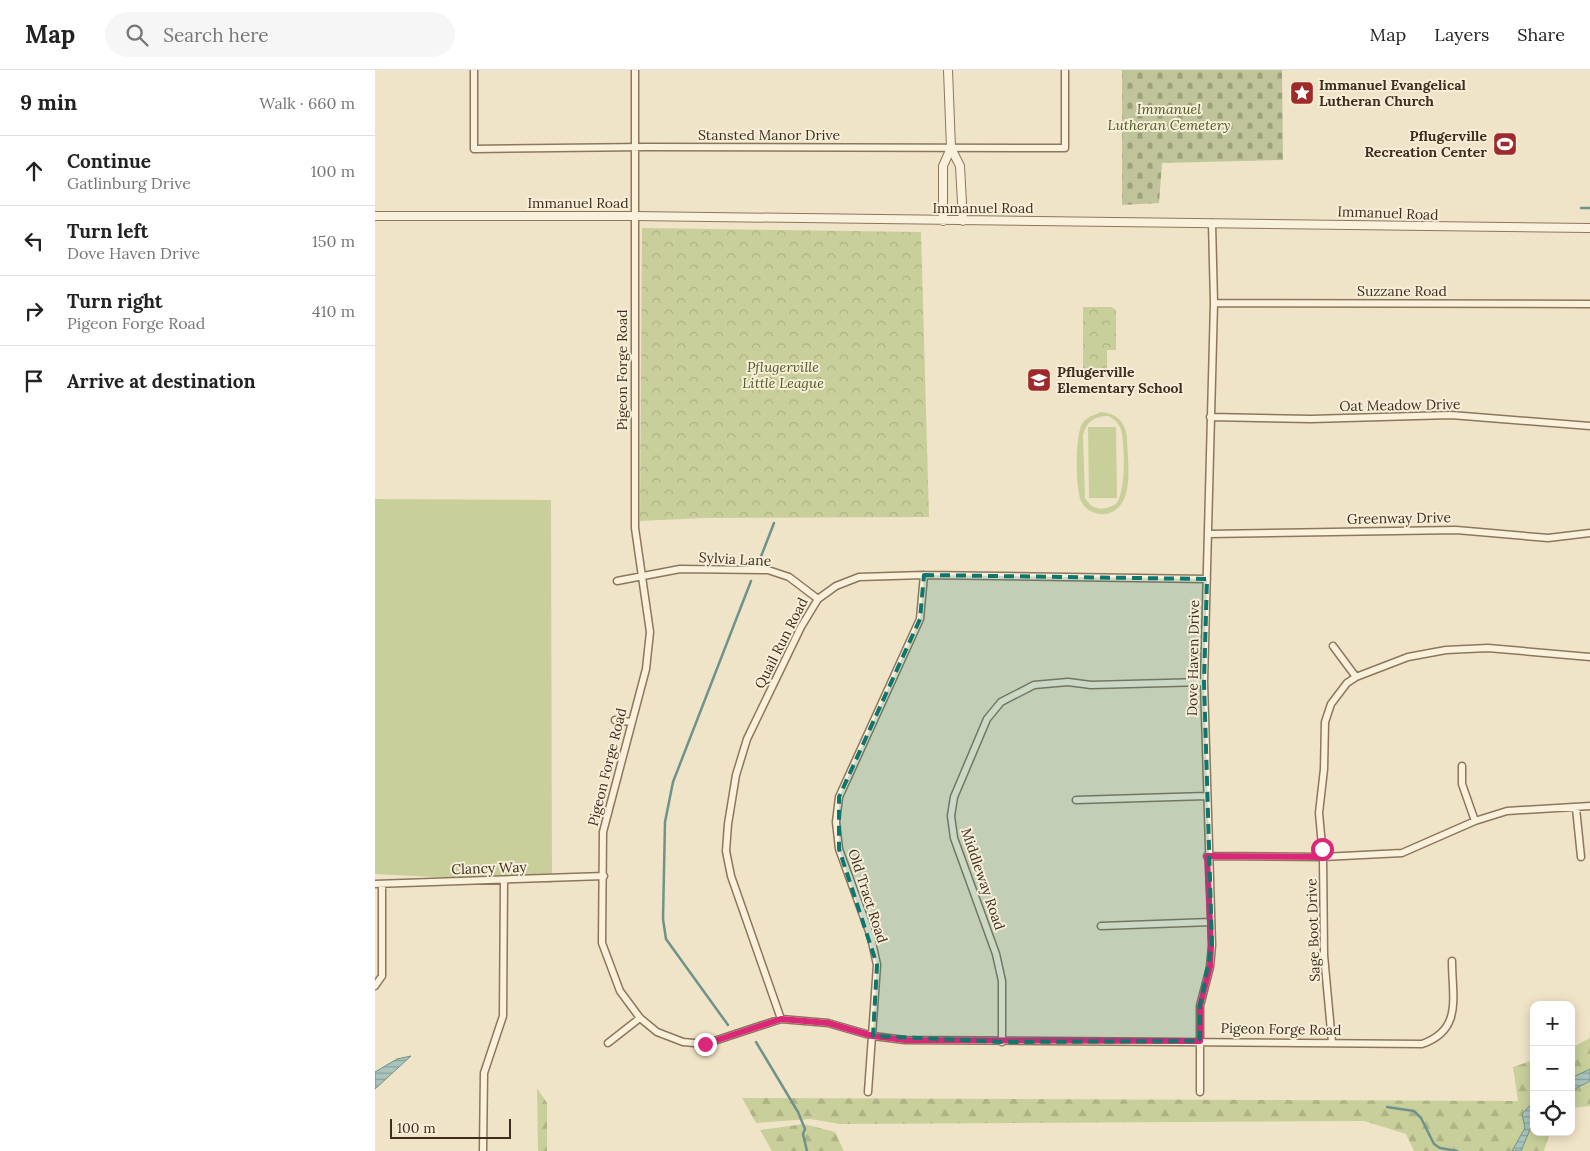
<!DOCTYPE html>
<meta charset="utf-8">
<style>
:root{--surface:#fff;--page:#f6f6f6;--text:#222;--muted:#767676;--line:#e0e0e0}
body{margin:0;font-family:Lora,serif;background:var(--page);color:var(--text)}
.controls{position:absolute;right:15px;bottom:15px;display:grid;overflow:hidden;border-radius:10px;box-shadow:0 2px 12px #0003}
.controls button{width:45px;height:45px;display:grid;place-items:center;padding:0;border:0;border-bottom:1px solid var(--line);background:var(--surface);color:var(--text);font:25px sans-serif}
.scale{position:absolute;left:15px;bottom:12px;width:121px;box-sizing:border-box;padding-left:5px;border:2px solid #3d2e20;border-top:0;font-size:14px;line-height:18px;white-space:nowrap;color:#3d2e20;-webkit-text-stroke:4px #f7eed8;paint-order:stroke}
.stop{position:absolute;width:15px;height:15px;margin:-11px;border:4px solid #db2777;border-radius:50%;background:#fff}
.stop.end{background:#db2777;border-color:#fff;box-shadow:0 1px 5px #0008}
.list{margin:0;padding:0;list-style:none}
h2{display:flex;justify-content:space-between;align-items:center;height:65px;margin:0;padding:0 20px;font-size:21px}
h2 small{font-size:16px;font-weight:400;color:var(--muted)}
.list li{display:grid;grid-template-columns:32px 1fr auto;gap:15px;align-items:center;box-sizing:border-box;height:70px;padding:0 20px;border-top:1px solid var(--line)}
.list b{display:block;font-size:19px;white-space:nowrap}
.list p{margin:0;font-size:16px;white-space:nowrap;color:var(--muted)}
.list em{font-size:16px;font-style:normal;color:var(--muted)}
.icon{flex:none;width:28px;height:28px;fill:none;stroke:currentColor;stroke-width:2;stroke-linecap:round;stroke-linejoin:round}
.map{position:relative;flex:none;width:1215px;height:1081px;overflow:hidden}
header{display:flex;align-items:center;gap:30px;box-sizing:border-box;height:70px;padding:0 25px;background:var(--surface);border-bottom:1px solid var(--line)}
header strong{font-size:24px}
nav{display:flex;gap:28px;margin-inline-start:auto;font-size:18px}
.search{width:350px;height:45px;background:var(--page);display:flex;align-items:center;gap:12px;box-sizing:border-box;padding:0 18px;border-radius:28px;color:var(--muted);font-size:19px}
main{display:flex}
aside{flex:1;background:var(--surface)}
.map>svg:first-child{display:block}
.grass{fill:#c9cf9b;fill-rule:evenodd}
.forest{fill:url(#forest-firs)}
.cemetery{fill:url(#cemetery-stones)}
.park{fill:url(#park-crowns)}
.water{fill:url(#water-rules);stroke:#6f938a}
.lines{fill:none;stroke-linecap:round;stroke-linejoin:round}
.stream{stroke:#6f938a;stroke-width:2.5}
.minor-casing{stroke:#8d765c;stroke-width:9}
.tertiary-casing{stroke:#8d765c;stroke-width:10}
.minor{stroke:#faf1dc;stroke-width:6}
.tertiary{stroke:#faf1dc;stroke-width:8}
.route{stroke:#db2777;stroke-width:6}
.marked{fill:#0f766e;fill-opacity:0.2;stroke:#0f766e;stroke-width:4;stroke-dasharray:10 6;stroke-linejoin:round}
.labels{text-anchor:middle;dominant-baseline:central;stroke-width:4;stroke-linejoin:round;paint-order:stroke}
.poi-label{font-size:14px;font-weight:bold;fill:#3d2e20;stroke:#f7eed8;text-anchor:start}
.park-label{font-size:14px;font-style:italic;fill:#4d5a26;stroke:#f7eed8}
.street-label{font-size:14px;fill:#3d2e20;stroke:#f7eed8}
</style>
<header>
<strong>Map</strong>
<div class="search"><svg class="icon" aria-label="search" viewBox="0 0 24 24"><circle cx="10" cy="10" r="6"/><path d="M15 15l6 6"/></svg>Search here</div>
<nav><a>Map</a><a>Layers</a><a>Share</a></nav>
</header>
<main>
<aside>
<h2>9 min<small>Walk · 660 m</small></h2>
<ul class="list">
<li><svg class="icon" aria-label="ahead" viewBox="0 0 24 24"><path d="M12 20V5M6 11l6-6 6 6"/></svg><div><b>Continue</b><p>Gatlinburg Drive</p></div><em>100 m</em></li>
<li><svg class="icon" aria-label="left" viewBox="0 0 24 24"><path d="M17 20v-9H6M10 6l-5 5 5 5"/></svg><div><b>Turn left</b><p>Dove Haven Drive</p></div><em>150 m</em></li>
<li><svg class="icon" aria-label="right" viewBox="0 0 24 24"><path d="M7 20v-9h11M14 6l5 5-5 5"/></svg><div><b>Turn right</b><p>Pigeon Forge Road</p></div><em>410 m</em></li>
<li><svg class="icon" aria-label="arrive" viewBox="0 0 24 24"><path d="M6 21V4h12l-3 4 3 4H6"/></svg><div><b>Arrive at destination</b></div></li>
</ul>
</aside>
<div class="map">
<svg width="1215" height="1081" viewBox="0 0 1215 1081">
<defs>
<pattern id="forest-firs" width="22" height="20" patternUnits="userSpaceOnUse" patternTransform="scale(1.25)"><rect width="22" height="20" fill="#c9cf9b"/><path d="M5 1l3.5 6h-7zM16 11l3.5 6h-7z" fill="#aeb285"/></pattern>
<pattern id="cemetery-stones" width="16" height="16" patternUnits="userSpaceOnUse" patternTransform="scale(1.25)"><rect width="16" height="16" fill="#bfc49a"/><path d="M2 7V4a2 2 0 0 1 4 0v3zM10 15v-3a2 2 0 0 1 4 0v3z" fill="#9ca07d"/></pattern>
<pattern id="park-crowns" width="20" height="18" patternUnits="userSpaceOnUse" patternTransform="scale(1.25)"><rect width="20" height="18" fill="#c9cf9b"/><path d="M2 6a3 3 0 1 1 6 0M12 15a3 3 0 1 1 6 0" fill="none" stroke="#aeb285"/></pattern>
<pattern id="water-rules" width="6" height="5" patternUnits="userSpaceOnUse" patternTransform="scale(1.25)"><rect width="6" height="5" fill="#a9c4bc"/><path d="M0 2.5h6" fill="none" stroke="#8ba098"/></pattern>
</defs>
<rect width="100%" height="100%" fill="#f0e4c8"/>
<!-- grass -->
<path class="grass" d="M726,342c16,1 24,10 26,25 0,24 10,72 -22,77 -9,1 -18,-3 -23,-11 -7,-10 -7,-68 0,-79 4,-7 12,-9 19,-12zM733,346c6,3 11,7 13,14 4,16 5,62 -5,74 -13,7 -23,7 -31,-6l-2,-63c3,-13 12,-19 25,-19z
M713,357h28l1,71h-28z
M0,429l176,1 1,383 -177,-9z"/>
<!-- forest -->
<path class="forest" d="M1215,968v68l-19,2v-60z
M1159,990v72h16l-6,19h-130l-8,-17 -42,-13 -524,3 -30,-5 -54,4 -14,-25 776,3 -5,-34z
M162,1018l10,15v48h-9z
M429,1054l31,8 9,19h-72l-12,-21z"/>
<!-- cemetery -->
<path class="cemetery" d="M747,0h160l1,90 -121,3 -3,40 -37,2z"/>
<!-- park -->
<path class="park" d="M267,158l279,4 8,285 -224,1 -65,3z
M708,237h28l5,3v40h-9v27h-24z"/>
<!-- water -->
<path class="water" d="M36,986l-36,33v-17l22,-13z
M1215,999v12l-19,10v-13z
M1159,1031v19l-13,31h-9l13,-23 -3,-14z"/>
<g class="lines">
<!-- stream -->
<path class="stream" d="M1206,138h9
M385,489l14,-36
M353,955l-62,-86 -3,-20 2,-97 8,-40 78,-201
M381,972l42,70 7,17 -2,5 4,17
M1012,1037l27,4 7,7 13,26 6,4 17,3"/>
<defs>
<path id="minor" d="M99,0v79l172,-2 419,1v-78
M260,0v458l15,104 -4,37 -43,163 -1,111 18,48 20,27 17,14 26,10 22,2 76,-25 47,4 45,13 32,4 517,4c41,-14 30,-47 30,-83
M839,233l376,1
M835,347l101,2 140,-4 139,11
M833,464l248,-4 92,8 42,-5
M242,511l63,-12 88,1 21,7 29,22
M958,576l23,31
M240,650l16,2
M1087,696v18l13,37
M701,730l130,-4
M1201,738l5,49
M832,786l116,1 79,-4 73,-32 32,-10 83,-5
M0,814l229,-8
M726,856l110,-4
M0,916l7,-10v-92
M406,949l-50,-143 -5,-25 2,-27 8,-49 11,-36 54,-112 17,-28 18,-13 23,-9 65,-2 283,4
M627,972v-61l-6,-27 -42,-116 -3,-22 3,-19 33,-78 14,-17 33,-17 34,-3 23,3 113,-3
M957,972l-8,-87 -1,-98 -4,-44 5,-44 1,-47 6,-18 16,-21 9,-6 52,-20 38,-7 42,-2 102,9
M233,973l32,-25
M493,1022l9,-127 -6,-28 -32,-88 -3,-27 3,-25 81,-178 4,-44
M825,1022v-86l10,-39 2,-22 -8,-263 10,-379 -2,-80
M108,1081l1,-78 19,-57 1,-136"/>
<path id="tertiary" d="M573,0l3,78 9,18 3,55
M0,146h259l956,12
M568,151v-55l8,-18"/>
</defs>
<!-- minor casing -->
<use href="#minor" class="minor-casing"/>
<!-- tertiary casing -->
<use href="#tertiary" class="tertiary-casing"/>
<!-- minor -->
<use href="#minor" class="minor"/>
<!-- tertiary -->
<use href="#tertiary" class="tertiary"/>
</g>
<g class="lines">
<!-- route -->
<path class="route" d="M330,974l76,-25 47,4 45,13 32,4 295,1v-35l10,-39 1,-21 -4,-90 116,1 -1,-8"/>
</g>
<!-- marked area -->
<path class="marked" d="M549,505l283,4 -3,103 8,263 -12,61v35l-198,1 -129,-6 4,-71 -38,-116v-52l81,-178z"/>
<!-- icons -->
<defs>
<symbol id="sight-square" viewBox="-11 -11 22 22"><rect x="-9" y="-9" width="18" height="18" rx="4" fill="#9e2a2b" stroke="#f7eed8"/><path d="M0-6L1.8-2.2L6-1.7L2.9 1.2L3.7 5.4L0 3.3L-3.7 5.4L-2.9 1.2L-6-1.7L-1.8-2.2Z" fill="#fff"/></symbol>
<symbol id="stadium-square" viewBox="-11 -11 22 22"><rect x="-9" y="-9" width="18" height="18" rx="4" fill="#9e2a2b" stroke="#f7eed8"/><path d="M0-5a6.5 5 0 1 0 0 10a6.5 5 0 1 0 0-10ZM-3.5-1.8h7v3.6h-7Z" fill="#fff"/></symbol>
<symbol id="school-square" viewBox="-11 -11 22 22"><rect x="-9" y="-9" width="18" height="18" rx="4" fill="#9e2a2b" stroke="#f7eed8"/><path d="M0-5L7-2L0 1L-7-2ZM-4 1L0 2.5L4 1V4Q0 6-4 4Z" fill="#fff"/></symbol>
</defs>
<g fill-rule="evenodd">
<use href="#sight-square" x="913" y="9" width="28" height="28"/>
<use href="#stadium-square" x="1116" y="60" width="28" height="28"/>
<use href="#school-square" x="650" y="296" width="28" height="28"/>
</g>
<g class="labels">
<!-- poi labels -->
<g class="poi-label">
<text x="944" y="15">Immanuel Evangelical<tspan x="944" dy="16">Lutheran Church</tspan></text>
<text x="1112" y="66" text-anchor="end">Pflugerville<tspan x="1112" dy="16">Recreation Center</tspan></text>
<text x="682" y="302">Pflugerville<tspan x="682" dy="16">Elementary School</tspan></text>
</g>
<!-- park labels -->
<g class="park-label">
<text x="794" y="39">Immanuel<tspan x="794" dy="16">Lutheran Cemetery</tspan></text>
<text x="408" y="297">Pflugerville<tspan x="408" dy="16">Little League</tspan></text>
</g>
<!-- street labels -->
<g class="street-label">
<text x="394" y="65">Stansted Manor Drive</text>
<text x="203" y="133">Immanuel Road</text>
<text x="608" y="138">Immanuel Road</text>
<text transform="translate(1013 143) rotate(2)">Immanuel Road</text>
<text x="1027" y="221">Suzzane Road</text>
<text transform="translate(247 300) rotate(-90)">Pigeon Forge Road</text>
<text transform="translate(1025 335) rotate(-1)">Oat Meadow Drive</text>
<text transform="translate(1024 448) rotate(-1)">Greenway Drive</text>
<text transform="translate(360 489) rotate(3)">Sylvia Lane</text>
<text transform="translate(406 573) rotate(-63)">Quail Run Road</text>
<text transform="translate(818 588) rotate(-89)">Dove Haven Drive</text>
<text transform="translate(232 697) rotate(-76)">Pigeon Forge Road</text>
<text transform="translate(114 798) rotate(-2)">Clancy Way</text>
<text transform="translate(608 809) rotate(71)">Middleway Road</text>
<text transform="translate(493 826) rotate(72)">Old Tract Road</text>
<text transform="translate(938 860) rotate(-92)">Sage Boot Drive</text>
<text transform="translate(906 959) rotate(1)">Pigeon Forge Road</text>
</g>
</g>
</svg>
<div class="controls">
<button>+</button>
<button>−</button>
<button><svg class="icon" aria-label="locate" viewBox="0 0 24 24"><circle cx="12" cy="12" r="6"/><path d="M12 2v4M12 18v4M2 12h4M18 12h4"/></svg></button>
</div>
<div class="scale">100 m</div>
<div class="stop" style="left:947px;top:779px"></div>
<div class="stop end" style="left:330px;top:974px"></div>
</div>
</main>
